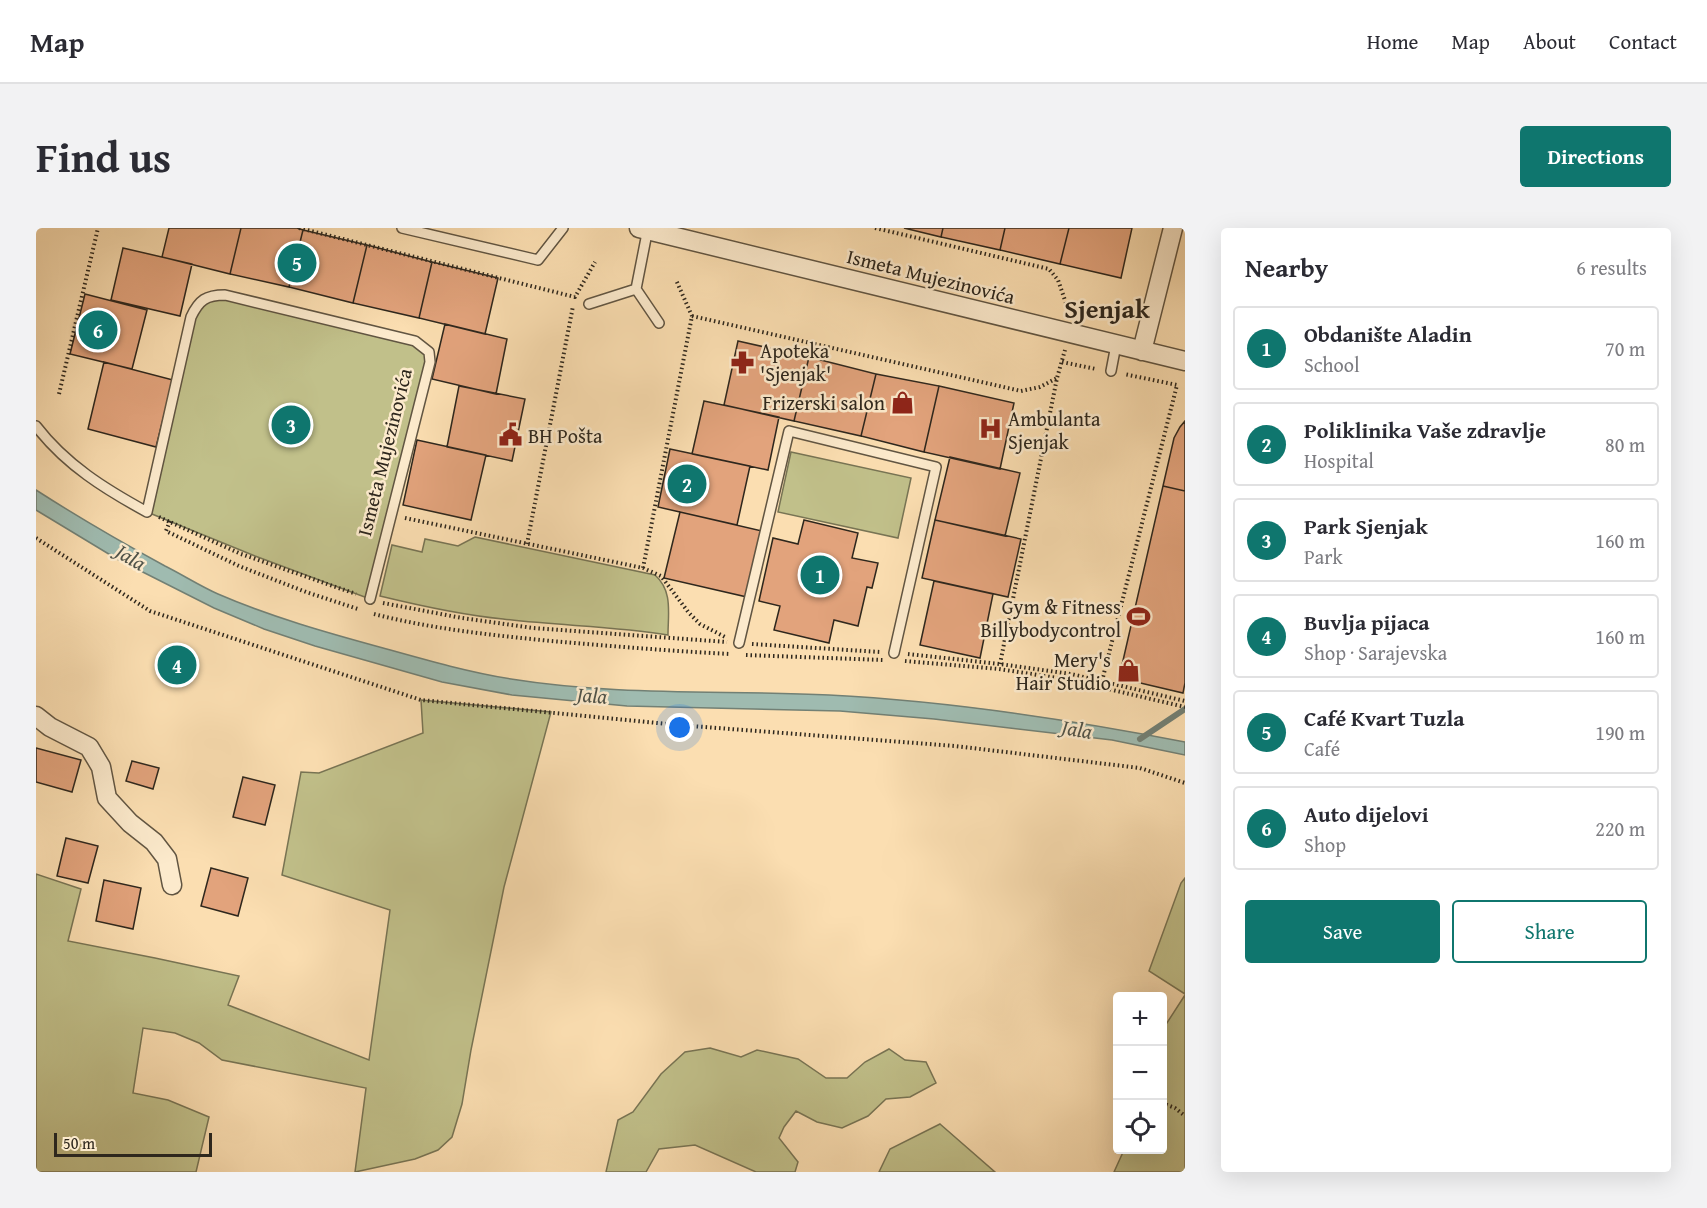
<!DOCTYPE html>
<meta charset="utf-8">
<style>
:root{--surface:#fff;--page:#f2f2f3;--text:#2b2b33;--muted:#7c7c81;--line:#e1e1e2;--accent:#0f766e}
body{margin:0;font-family:"Gentium Book Plus",serif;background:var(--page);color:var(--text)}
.controls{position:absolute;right:18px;bottom:18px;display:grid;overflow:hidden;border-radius:6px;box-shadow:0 6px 24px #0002}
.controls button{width:54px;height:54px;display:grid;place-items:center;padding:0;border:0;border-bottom:2px solid var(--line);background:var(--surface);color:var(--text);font:30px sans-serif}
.scale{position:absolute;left:18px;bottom:15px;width:158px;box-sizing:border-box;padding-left:6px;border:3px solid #2e271d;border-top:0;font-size:16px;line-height:21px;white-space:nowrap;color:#2e271d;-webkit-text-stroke:4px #fceacc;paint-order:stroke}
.you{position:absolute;left:644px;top:500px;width:21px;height:21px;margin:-15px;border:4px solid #fff;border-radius:50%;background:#1a73e8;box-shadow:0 0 0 9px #1a73e833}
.badge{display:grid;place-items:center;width:39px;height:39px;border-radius:50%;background:var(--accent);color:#fff;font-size:20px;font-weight:700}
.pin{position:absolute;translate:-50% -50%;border:3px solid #fff;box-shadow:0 2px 6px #0006}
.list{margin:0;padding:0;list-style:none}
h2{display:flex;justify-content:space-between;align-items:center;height:78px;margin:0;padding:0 24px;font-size:26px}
h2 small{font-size:20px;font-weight:400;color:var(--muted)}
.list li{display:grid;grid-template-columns:39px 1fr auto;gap:18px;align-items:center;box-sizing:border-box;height:84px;margin:0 12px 12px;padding:0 12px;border:2px solid var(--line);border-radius:6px}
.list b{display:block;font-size:22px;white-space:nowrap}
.list p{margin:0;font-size:20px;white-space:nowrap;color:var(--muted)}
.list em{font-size:20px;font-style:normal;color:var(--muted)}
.actions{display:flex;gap:12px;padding:18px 24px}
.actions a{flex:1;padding:14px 0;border:2px solid var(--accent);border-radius:6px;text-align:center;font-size:21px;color:var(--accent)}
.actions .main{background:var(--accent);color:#fff}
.icon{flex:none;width:33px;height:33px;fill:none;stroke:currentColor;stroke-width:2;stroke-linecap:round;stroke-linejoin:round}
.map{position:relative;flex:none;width:1149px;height:944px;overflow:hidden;border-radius:6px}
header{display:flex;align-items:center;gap:36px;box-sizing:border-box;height:84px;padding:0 30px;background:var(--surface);border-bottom:2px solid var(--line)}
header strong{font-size:28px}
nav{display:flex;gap:33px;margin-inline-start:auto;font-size:21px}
.intro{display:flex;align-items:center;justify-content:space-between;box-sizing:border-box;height:144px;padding:0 36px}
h1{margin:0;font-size:42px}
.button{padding:15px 27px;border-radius:6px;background:var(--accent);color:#fff;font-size:21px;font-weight:700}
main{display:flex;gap:36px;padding:0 36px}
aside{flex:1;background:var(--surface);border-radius:6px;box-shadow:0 6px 24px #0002}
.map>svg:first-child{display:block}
.green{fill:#c1c08a;stroke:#787454;stroke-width:1.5}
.water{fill:#9fbbb0;stroke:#728075;stroke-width:1.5}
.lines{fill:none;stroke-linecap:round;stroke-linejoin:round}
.stream{stroke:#728075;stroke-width:6}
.building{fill:#e2a37c;stroke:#2e271d;stroke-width:1.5}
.service-casing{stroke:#615542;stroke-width:12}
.minor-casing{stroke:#615542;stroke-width:21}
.path{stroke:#2e271d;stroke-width:4;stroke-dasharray:1.5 3;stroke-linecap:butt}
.service{stroke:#fceacc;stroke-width:9}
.minor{stroke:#fceacc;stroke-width:18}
.labels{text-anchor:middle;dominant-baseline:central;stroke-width:5;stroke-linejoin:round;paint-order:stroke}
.street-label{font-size:20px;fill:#2e271d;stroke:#fceacc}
.poi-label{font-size:20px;fill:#2e271d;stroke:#fceacc;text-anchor:start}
.water-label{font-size:21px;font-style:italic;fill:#505349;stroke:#fceacc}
.district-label{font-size:26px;font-weight:bold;fill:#2e271d;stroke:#fceacc}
</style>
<header>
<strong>Map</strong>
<nav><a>Home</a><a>Map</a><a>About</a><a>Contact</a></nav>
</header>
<div class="intro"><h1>Find us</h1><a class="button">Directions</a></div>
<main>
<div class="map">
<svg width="1149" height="944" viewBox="0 0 1149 944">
<rect width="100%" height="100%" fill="#fbdeb1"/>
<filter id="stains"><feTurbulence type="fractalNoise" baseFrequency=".00333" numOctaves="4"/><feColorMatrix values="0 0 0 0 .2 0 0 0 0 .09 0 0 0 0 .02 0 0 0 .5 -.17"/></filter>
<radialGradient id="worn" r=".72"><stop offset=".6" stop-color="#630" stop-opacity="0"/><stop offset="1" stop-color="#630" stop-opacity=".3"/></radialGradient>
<!-- green -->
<path class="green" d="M176,67l203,46 14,11 -59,247 -115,-43 -108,-44 44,-195z
M755,224l120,26 -13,60 -120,-26z
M439,309l180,38c18,16 13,38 13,60 -54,-9 -110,-9 -165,-16 -41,-4 -82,-13 -123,-23l12,-51 30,7 3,-13 33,7z
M385,472l130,12 -47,175 -33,163 -9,54 -10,33 -14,13 -23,9 -60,13 11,-84 -144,-28 -23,-17 -24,-10 -32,-5 -10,65 35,7 41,17 -13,55h-160v-298l45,15 -13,52 87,17 84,18 -11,29 141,55 21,-150 -108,-35 19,-103 18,1 104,-40z
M1149,650v116l-36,-23 32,-88z
M1149,767v177h-71l10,-22h38l1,-121z
M674,820l31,9 16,-7 41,9 28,19h21l18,-16 24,-13 16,11 21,2 10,21 -26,14 -24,2 -18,17 -26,12 -25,-6 -21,-11 -12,16 -5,11 19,24 -3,10h-39l-61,-27 -36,4 -13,23h-40l12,-52 15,-8 28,-38 24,-22z
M904,896l55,48h-116l11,-23z"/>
<!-- water -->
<path class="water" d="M0,262c42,27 85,52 129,76 18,9 35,20 53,28 53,23 110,39 165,54 43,12 85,24 128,31 106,17 212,11 318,16 120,6 238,24 356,47v13l-73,-15 -178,-21 -94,-8 -213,-5 -115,-11 -70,-13 -127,-36 -51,-17 -50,-21 -97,-49 -81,-49z"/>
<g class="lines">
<!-- stream -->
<path class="stream" d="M1104,511l45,-30"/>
</g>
<!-- building -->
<path class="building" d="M133,0h72l-11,46 -68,-17z
M205,0h56l6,2 -14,57 -59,-13z
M868,0h39l-2,9z
M907,0h62l-5,22 -59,-13z
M969,0h64l-9,36 -60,-14z
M1033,0h63l-11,50 -61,-14z
M267,2l64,15 -14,58 -64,-16z
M331,17l65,17 -13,56 -66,-15z
M87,20l69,16 -12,52 -69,-16z
M396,34l66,16 -13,56 -66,-16z
M49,66l62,16 -15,59 -62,-15z
M409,96l62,15 -11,55 -64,-15z
M702,113l71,16 -15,64 -70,-16z
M773,129l67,17 -15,62 -67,-15z
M68,134l69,18 -17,67 -68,-18z
M840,146l63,12 -15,66 -63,-16z
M423,158l66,13 -13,62 -65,-14z
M903,158l75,17 -14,66 -76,-17z
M668,173l75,16 -11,53 -76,-16z
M1149,193v70l-22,-5 11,-48 6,-11z
M381,212l69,15 -15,65 -68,-15z
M634,221l80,17 -13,59 -79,-18z
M914,229l70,16 -15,63 -70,-16z
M1127,258l22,5v192l-2,10 -64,-15z
M644,284l82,19 -15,66 -83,-19z
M768,292l54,13 -6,25 26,5 -6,25 -5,-1 -9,39 -24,-6 -5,23 -55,-13 6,-24 -21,-5 14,-63 25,6z
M899,292l86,19 -13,58 -86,-19z
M898,353l59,13 -13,64 -60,-13z
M0,520l45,12 -9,32 -36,-10z
M96,533l27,7 -6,21 -27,-8z
M207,549l32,8 -10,40 -32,-8z
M30,610l32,8 -10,37 -31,-7z
M175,640l37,10 -10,38 -37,-10z
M68,652l37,8 -8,41 -37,-8z"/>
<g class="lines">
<defs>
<path id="service" d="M366,0l136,32 25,-32
M600,61l12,-61
M553,76l47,-15 23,34
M1075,143l5,-26
M0,198c30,39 69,63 111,86l44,-195c8,-17 15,-22 34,-22l190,46 14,11 1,10 -60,237
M703,415l50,-212 147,36 -42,186"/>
<path id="minor" d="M603,0l546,133
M1106,123l31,-123
M0,488l14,11 39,20 12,20 6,31 23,25 24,19 13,17 5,26"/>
</defs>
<!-- service casing -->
<use href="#service" class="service-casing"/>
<!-- minor casing -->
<use href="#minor" class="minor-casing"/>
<!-- path -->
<path class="path" d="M263,0l276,69 20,-35
M839,0l174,41 9,11 12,35
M656,88l329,75 19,-4 17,-9
M1026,134l34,7
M23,166l39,-166
M123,289l82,37 115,40
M369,290l238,50 18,8 28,37 11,11 27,14
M134,293l-4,10 73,35 67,26 52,17
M0,310l114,73 271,89 257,25 277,21 185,22 45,15
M491,316l46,-238
M607,340l49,-252 -16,-36
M347,375l79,15 71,10 194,14
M338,386c58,15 117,21 177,27 59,5 119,10 179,13
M716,416l128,8
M872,426l92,10 71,10 114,27
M710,427l137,5
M869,433l94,8 71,11 115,27
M964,436l57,-286 8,-28
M1066,453l75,-296 -53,-11
M1126,875l13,5 10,8"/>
<!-- service -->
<use href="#service" class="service"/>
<!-- minor -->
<use href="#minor" class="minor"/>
</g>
<!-- icons -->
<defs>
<symbol id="pharmacy-bare" viewBox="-9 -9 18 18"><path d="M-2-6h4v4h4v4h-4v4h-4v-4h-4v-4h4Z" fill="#8f2418" stroke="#fceacc" stroke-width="2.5" paint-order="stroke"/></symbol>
<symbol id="shop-bare" viewBox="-9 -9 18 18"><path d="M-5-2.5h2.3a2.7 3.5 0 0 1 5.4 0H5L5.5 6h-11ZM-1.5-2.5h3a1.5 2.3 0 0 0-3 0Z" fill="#8f2418" stroke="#fceacc" stroke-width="2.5" paint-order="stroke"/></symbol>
<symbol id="hospital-bare" viewBox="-9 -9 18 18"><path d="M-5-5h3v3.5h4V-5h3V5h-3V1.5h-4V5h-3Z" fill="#8f2418" stroke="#fceacc" stroke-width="2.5" paint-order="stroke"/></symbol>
<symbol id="civic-bare" viewBox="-9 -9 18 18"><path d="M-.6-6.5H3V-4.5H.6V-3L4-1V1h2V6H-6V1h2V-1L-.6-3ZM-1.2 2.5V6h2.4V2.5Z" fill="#8f2418" stroke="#fceacc" stroke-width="2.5" paint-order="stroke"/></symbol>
<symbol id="stadium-bare" viewBox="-9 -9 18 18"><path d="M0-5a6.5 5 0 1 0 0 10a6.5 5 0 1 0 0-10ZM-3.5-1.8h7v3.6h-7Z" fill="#8f2418" stroke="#fceacc" stroke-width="2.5" paint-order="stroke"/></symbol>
</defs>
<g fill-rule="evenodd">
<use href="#pharmacy-bare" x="690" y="118" width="33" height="33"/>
<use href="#shop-bare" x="850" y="158" width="33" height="33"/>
<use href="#hospital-bare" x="938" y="184" width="33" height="33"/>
<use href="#civic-bare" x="458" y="190" width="33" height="33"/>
<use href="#stadium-bare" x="1086" y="372" width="33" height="33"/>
<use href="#shop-bare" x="1076" y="426" width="33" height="33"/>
</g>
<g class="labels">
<!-- street labels -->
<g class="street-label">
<text transform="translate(895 48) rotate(14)">Ismeta Mujezinovića</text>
<text transform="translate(348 224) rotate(-76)">Ismeta Mujezinovića</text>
</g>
<!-- poi labels -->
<g class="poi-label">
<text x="724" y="122">Apoteka<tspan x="724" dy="23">'Sjenjak'</tspan></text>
<text x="849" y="174" text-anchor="end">Frizerski salon</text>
<text x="972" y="190">Ambulanta<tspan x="972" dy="23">Sjenjak</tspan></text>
<text x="492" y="207">BH Pošta</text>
<text x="1085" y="378" text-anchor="end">Gym &amp; Fitness<tspan x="1085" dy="23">Billybodycontrol</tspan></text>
<text x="1075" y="431" text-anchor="end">Mery's<tspan x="1075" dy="23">Hair Studio</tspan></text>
</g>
<!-- water labels -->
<g class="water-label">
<text transform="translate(95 329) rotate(31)">Jala</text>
<text transform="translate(556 467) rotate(4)">Jala</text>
<text transform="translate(1041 501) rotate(10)">Jala</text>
</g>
<!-- district labels -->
<g class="district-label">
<text x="1071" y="80">Sjenjak</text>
</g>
</g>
<rect width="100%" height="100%" filter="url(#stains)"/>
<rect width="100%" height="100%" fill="url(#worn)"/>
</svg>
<div class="controls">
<button>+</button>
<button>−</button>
<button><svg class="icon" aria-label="locate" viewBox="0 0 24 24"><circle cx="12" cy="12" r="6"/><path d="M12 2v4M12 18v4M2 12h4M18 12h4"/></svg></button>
</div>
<div class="scale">50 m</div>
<div class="you"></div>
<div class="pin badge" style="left:784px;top:347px">1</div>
<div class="pin badge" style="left:651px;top:256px">2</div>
<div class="pin badge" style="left:255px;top:197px">3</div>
<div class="pin badge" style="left:141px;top:437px">4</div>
<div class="pin badge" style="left:261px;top:35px">5</div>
<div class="pin badge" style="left:62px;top:102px">6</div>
</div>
<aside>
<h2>Nearby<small>6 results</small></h2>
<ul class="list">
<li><span class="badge">1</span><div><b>Obdanište Aladin</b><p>School</p></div><em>70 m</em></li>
<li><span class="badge">2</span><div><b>Poliklinika Vaše zdravlje</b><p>Hospital</p></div><em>80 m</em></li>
<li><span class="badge">3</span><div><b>Park Sjenjak</b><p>Park</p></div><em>160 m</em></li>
<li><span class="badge">4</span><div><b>Buvlja pijaca</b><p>Shop · Sarajevska</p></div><em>160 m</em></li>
<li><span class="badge">5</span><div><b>Café Kvart Tuzla</b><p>Café</p></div><em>190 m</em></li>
<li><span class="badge">6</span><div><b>Auto dijelovi</b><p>Shop</p></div><em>220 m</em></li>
</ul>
<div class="actions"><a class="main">Save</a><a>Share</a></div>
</aside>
</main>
